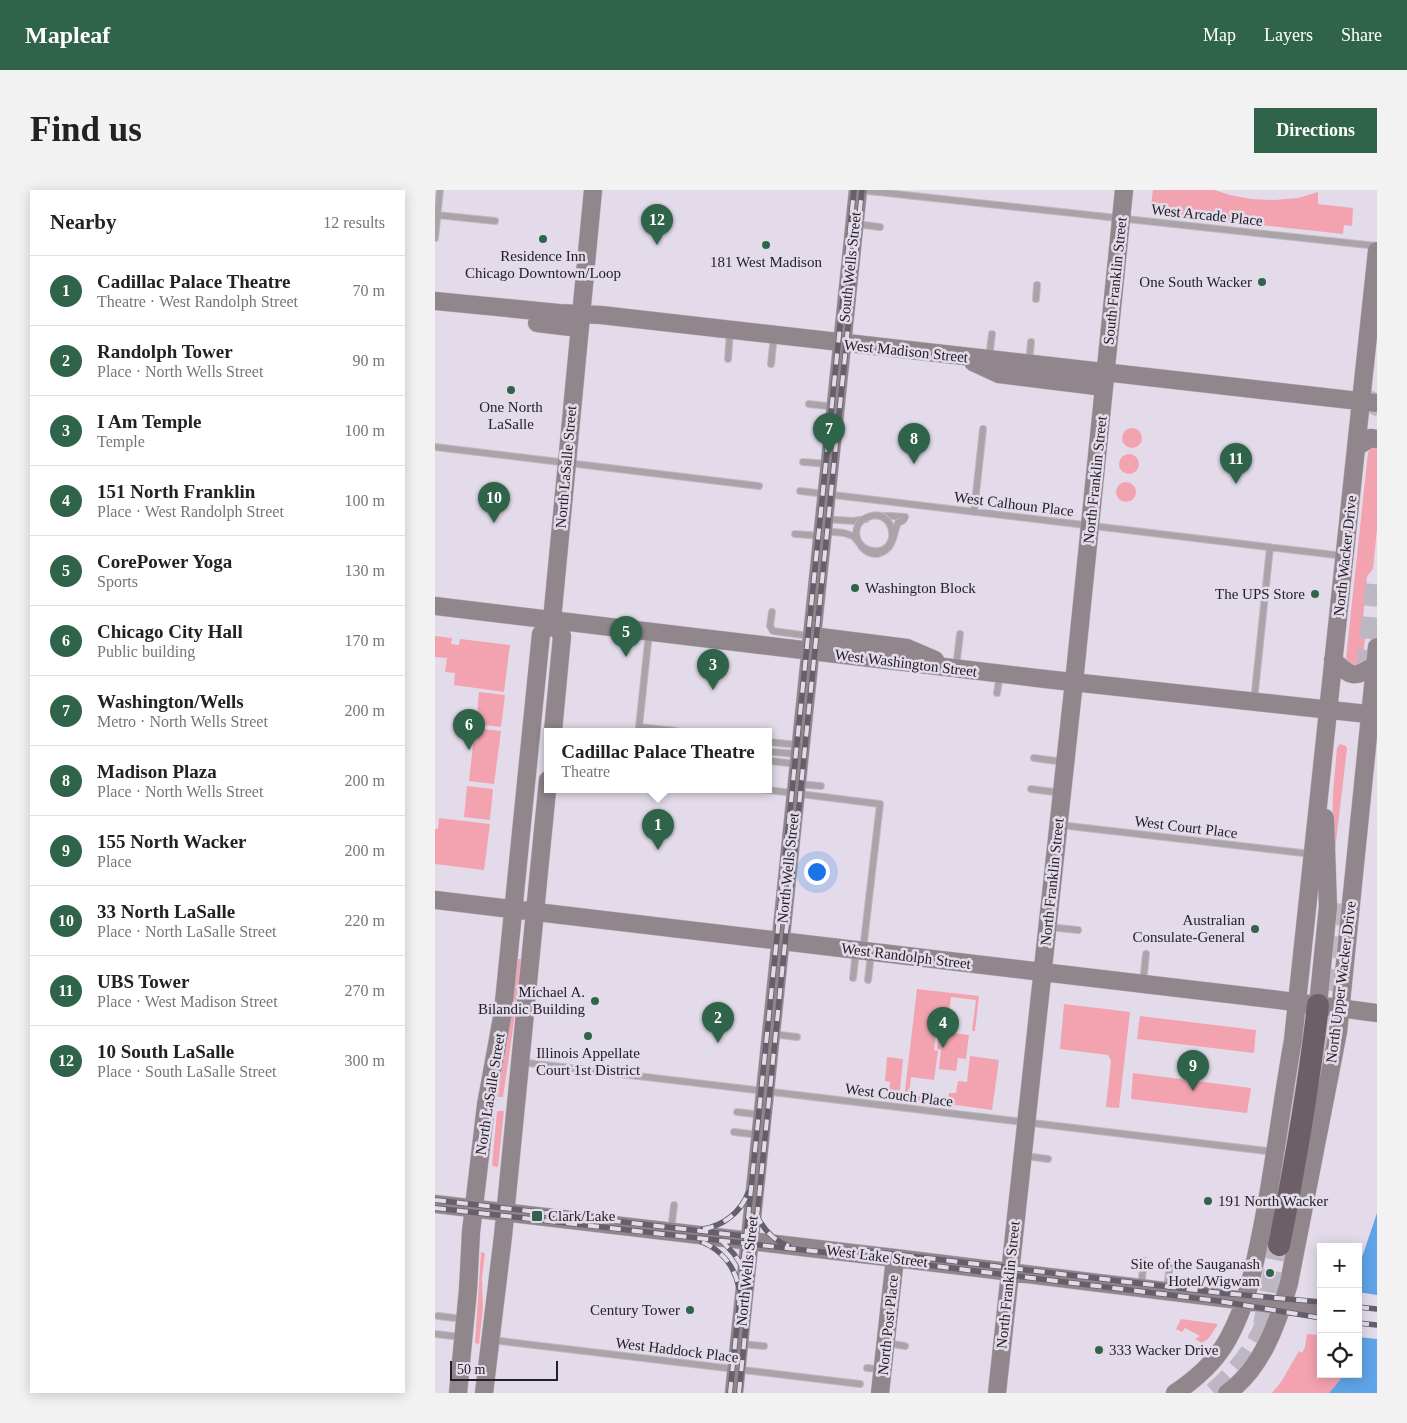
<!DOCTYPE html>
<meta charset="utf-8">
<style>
:root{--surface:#fff;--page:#f2f2f2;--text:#222;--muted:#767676;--line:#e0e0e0;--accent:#2f644a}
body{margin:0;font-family:Georgia,serif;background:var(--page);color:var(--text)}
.controls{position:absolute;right:15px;bottom:15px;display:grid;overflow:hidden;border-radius:0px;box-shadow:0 2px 12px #0003}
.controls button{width:45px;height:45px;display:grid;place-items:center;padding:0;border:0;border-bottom:1px solid var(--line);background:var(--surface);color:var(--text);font:25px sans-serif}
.scale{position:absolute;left:15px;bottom:12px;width:108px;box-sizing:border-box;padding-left:5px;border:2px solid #232026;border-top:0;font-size:14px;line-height:18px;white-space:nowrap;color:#232026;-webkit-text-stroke:4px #e3dbea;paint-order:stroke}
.you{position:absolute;left:381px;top:681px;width:18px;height:18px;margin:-12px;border:4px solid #fff;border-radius:50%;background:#1a73e8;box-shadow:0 0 0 8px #1a73e833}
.badge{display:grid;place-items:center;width:32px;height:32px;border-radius:50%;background:var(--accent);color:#fff;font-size:16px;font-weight:700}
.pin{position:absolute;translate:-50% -41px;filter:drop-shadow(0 1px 2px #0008)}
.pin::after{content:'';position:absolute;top:26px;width:18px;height:15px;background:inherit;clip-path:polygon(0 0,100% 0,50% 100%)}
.popup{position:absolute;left:109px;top:538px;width:228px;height:65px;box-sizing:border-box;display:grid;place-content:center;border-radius:0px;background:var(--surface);filter:drop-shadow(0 1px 4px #0005);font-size:16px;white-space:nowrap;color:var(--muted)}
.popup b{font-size:19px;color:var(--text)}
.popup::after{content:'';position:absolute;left:50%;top:100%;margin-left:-10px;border:10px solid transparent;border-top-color:var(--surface)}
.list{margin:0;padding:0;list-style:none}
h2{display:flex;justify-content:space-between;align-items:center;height:65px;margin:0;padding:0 20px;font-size:21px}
h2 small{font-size:16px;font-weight:400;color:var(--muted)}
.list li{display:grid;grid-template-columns:32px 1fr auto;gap:15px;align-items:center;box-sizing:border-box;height:70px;padding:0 20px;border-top:1px solid var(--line)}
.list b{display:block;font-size:19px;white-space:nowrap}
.list p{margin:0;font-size:16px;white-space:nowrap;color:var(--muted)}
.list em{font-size:16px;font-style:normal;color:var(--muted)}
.icon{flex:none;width:28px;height:28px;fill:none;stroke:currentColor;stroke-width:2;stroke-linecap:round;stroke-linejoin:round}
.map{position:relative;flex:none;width:942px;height:1203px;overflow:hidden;border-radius:0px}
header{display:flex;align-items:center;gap:30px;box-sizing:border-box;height:70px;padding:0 25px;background:var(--accent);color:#fff}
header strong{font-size:24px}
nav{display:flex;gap:28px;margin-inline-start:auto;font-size:18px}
.intro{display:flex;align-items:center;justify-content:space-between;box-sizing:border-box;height:120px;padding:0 30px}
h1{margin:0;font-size:35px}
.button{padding:12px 22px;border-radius:0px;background:var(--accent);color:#fff;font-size:18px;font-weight:700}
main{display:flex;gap:30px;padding:0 30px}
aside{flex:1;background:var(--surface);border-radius:0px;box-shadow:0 2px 12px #0003}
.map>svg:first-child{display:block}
.green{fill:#f3a3af}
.water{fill:#5fa4e8}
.pier{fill:#e3dbea}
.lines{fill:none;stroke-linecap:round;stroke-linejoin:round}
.highway-tunnel{stroke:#bdb6c3;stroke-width:22;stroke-dasharray:22 11;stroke-linecap:butt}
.lane-casing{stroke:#c0b9c7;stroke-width:8}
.secondary-casing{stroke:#c0b9c7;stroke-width:19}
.highway-casing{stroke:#c0b9c7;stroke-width:24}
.lane{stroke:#aaa3a7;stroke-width:6}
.secondary{stroke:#90868c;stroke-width:18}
.highway{stroke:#6d5f68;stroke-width:22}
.rail-casing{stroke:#645f68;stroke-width:5.5}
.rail{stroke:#e3dbea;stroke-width:4;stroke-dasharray:11;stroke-linecap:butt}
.lane-bridge-casing{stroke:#c0b9c7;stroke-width:8;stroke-linecap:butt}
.lane-bridge{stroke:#aaa3a7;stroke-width:6}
.poi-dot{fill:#2f644a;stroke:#e3dbea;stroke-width:2}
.labels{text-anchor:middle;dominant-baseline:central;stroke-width:5;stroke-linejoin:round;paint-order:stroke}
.street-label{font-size:15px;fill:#232026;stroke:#e3dbea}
.poi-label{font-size:15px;fill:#232026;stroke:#e3dbea;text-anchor:end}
</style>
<header>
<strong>Mapleaf</strong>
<nav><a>Map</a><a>Layers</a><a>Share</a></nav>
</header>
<div class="intro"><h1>Find us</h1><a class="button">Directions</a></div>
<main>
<aside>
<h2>Nearby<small>12 results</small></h2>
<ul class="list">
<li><span class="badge">1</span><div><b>Cadillac Palace Theatre</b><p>Theatre · West Randolph Street</p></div><em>70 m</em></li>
<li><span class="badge">2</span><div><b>Randolph Tower</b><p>Place · North Wells Street</p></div><em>90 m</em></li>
<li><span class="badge">3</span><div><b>I Am Temple</b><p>Temple</p></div><em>100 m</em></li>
<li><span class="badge">4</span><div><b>151 North Franklin</b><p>Place · West Randolph Street</p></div><em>100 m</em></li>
<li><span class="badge">5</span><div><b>CorePower Yoga</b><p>Sports</p></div><em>130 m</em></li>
<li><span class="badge">6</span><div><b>Chicago City Hall</b><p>Public building</p></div><em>170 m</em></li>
<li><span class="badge">7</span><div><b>Washington/Wells</b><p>Metro · North Wells Street</p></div><em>200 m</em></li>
<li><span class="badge">8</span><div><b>Madison Plaza</b><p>Place · North Wells Street</p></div><em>200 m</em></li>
<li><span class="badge">9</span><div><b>155 North Wacker</b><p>Place</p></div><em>200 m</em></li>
<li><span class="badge">10</span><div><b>33 North LaSalle</b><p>Place · North LaSalle Street</p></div><em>220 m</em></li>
<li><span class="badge">11</span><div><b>UBS Tower</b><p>Place · West Madison Street</p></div><em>270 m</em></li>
<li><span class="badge">12</span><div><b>10 South LaSalle</b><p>Place · South LaSalle Street</p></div><em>300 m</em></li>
</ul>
</aside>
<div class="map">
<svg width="942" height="1203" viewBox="0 0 942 1203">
<rect width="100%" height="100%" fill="#e3dbea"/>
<!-- green -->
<path class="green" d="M718,0h61l16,5 21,4 24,1 23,-2 20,-6v12l35,4 -1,18 -8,-1 -1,9 -184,-20v-9l-8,-1z
M687 248a10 10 0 1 1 20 0a10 10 0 1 1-20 0Z
M940,257h2v82l-4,40 -6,7 -4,43 3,8 -3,33 -7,5 -7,-2 -3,-5 22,-205 2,-4z
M684 274a10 10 0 1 1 20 0a10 10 0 1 1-20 0Z
M681 302a10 10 0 1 1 20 0a10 10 0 1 1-20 0Z
M0,446l17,2 -1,6 8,1 1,-6 50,6 -6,47 -50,-7 1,-12 -10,-1 2,-14 -12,-1z
M44,502l26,3 -4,32 -25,-3z
M40,538l26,3 -7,53 -25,-3z
M905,554l6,2 1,3 -12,101 -3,-2 1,-55 4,-45z
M32,596l26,3 -3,31 -26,-3z
M4,628l51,6 -6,46 -49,-6v-35h3z
M83,769h3l-6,56 -12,82h-5c6,-46 14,-92 20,-138z
M482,799l62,7 -4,35h-3l4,-31 -25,-3 -4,31 -10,-1 -3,23 4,1 -4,29 -23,-3 -2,18 17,2v-2l4,1 -1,7 -25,-4z
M629,814l66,8 -11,96 -13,-1 5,-46 -3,-6 -48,-6z
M705,826l116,14 -2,23 -117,-14z
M504,841l30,4 -3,24 -8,-1 -2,13 -17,-2 2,-19 -4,-1z
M535,866l29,4 -7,50 -44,-6 1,-11h7l2,-12 9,1z
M452,867l16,2 -4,40 -11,-2 2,-15 -5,-1z
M698,883l118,15 -4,25 -116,-14z
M62,921h7l-6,56 -6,-1z
M46,1062l4,1 -3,25 1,30 -4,36 -4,-1z
M746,1129l37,5 -9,14 -7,5 -7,-4 5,-3 -15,-8 -3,4 -6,-3z
M872,1144l14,1v17l-4,6 4,1v15h20l-1,6 -11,13h-57l9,-11 18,-31 3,2 3,-6z"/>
<!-- water -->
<path class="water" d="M942,1023v180h-48l11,-13 1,-6h17v-105z"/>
<!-- pier -->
<path class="pier" d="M923,1102l19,3v44l-19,-2z"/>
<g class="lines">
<!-- highway-tunnel -->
<path class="highway-tunnel" d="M931,222l11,-26
M932,482l10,-94
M883,899l16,-108 9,-83
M844,985l14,-73 7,-61
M829,1135l15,-80
M779,1203c24,-21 42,-43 54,-73"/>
<defs>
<path id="lane" d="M424,0l518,56
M2,25l58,6
M421,34l24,3
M0,48l5,-48
M601,109l1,-14
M554,168l3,-24
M293,169l2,-28
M594,173l2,-21
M336,174l3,-28
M374,214l26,3
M0,257l324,39
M368,272l25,2
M365,301l544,65
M539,322l9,-83
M444,326h13l13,1
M389,329l29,2 13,-2
M388,341l21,2 9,3
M360,344l26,2
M337,422l-2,14 3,5 37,5
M214,443l-10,94 37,4
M521,478l4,-34
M562,503l3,-18
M819,511l16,-154
M333,552l31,3
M337,562l26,2
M599,568l30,4
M336,571l26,3
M363,594l23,2
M325,599l120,15 -17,146
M596,599l31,4
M625,635l251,29
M614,737l29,3
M418,788l3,-27
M433,790l3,-26
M708,793l3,-29
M337,844l25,3
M85,872l755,90
M302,922l26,3
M299,942l25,3
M590,966l23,3
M236,1041l3,-26
M706,1097l3,-26
M732,1100l3,-26
M3,1126l26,3
M0,1144l26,3
M57,1150l368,44
M452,1153l18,3
M305,1154l24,2
M432,1178l14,1"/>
<path id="secondary" d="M0,111l123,12 43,2 776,88
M102,133l42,5
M538,172l26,12 105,13
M921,257l15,-9 6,1
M0,416l610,73 332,36
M117,430l10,16 -9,95
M377,446l95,12 28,12
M898,470c18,17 21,19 42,5
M0,710l844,100 98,13
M883,815l10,-98 -3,-89
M0,1014l460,54 425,52
M23,1203l10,-103 3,-58 15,-127 17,-93 38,-378 11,-14 41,-430
M49,1203l19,-157 45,-456
M299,1203l124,-1203
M445,1203l15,-135
M562,1203l79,-730 48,-473
M740,1203c21,-14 41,-32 53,-54 20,-36 27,-76 35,-116 12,-61 19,-122 30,-183l84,-789
M792,1203c35,-24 51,-71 62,-110l49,-251 39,-385"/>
<path id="highway" d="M844,1055c16,-80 30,-159 39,-240"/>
</defs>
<!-- lane casing -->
<use href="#lane" class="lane-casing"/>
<!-- secondary casing -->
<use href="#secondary" class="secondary-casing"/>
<!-- highway casing -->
<use href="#highway" class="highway-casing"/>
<!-- lane -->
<use href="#lane" class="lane"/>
<!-- secondary -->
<use href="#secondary" class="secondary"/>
<!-- highway -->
<use href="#highway" class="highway"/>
<defs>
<path id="rail" d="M0,1010l317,37
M0,1018l386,44 398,49 102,17
M321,1024c7,15 18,27 33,32
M268,1039c20,-3 38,-17 45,-36
M286,1050l13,14 10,15
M267,1052c20,8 33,25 37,46
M424,1060l362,43 100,9
M923,1117l19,2
M923,1133l19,2
M295,1203l124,-1203
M304,1203l123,-1203"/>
</defs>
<!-- rail casing -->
<use href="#rail" class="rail-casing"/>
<!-- rail -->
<use href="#rail" class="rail"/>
<defs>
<path id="lane-bridge" d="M418,346c3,3 7,8 10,11 4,3 10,5 15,4 23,-3 16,-41 -7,-35 -32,8 -5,54 17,32 6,-6 6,-17 10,-25l6,-3"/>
</defs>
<!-- lane-bridge casing -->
<use href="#lane-bridge" class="lane-bridge-casing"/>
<!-- lane-bridge -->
<use href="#lane-bridge" class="lane-bridge"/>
</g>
<!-- markers -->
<g class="poi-dot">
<circle cx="108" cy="49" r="5"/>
<circle cx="331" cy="55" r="5"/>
<circle cx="827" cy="92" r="5"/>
<circle cx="76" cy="200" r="5"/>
<circle cx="420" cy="398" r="5"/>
<circle cx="880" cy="404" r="5"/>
<circle cx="820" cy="739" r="5"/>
<circle cx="160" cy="811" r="5"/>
<circle cx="153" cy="846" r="5"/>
<circle cx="773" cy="1011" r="5"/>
<rect x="96" y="1020" width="12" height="12" rx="2.5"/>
<circle cx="835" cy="1083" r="5"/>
<circle cx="255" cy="1120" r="5"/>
<circle cx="664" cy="1160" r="5"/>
</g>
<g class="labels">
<!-- street labels -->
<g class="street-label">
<text transform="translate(772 25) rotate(6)">West Arcade Place</text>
<text transform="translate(415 77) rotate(-84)">South Wells Street</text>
<text transform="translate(680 91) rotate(-84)">South Franklin Street</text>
<text transform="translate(471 161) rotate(6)">West Madison Street</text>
<text transform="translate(131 277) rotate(-85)">North LaSalle Street</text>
<text transform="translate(660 290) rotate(-84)">North Franklin Street</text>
<text transform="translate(579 314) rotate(7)">West Calhoun Place</text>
<text transform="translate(910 366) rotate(-84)">North Wacker Drive</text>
<text transform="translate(471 473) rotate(7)">West Washington Street</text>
<text transform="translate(751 637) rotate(7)">West Court Place</text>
<text transform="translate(353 678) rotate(-84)">North Wells Street</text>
<text transform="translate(617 692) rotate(-84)">North Franklin Street</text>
<text transform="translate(471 766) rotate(7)">West Randolph Street</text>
<text transform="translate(906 792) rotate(-83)">North Upper Wacker Drive</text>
<text transform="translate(55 904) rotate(-81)">North LaSalle Street</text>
<text transform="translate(464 905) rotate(7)">West Couch Place</text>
<text transform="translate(442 1066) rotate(7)">West Lake Street</text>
<text transform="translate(312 1081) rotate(-84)">North Wells Street</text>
<text transform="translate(573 1095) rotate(-84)">North Franklin Street</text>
<text transform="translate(453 1135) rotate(-84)">North Post Place</text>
<text transform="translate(242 1160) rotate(7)">West Haddock Place</text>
</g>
<!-- poi labels -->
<g class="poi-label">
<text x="108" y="66" text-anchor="middle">Residence Inn<tspan x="108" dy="17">Chicago Downtown/Loop</tspan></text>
<text x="331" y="72" text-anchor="middle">181 West Madison</text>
<text x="817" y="92">One South Wacker</text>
<text x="76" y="217" text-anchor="middle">One North<tspan x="76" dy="17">LaSalle</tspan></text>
<text x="430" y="398" text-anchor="start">Washington Block</text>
<text x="870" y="404">The UPS Store</text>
<text x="810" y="730">Australian<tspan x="810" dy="17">Consulate-General</tspan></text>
<text x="150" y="802">Michael A.<tspan x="150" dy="17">Bilandic Building</tspan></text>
<text x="153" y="863" text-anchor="middle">Illinois Appellate<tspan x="153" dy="17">Court 1st District</tspan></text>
<text x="783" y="1011" text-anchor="start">191 North Wacker</text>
<text x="113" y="1026" text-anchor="start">Clark/Lake</text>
<text x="825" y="1074">Site of the Sauganash<tspan x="825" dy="17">Hotel/Wigwam</tspan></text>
<text x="245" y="1120">Century Tower</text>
<text x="674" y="1160" text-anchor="start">333 Wacker Drive</text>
</g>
</g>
</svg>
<div class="controls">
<button>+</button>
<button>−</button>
<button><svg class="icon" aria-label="locate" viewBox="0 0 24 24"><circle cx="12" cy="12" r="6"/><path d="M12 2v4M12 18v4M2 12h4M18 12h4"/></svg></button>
</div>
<div class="scale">50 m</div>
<div class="you"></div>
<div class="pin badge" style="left:223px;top:660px">1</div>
<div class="popup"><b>Cadillac Palace Theatre</b>Theatre</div>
<div class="pin badge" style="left:283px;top:853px">2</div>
<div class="pin badge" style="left:278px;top:500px">3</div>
<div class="pin badge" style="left:508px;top:858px">4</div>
<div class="pin badge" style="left:191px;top:467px">5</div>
<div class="pin badge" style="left:34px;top:560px">6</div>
<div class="pin badge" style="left:394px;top:264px">7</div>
<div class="pin badge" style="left:479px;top:274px">8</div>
<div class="pin badge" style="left:758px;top:901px">9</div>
<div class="pin badge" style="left:59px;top:333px">10</div>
<div class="pin badge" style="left:801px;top:294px">11</div>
<div class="pin badge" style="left:222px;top:55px">12</div>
</div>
</main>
